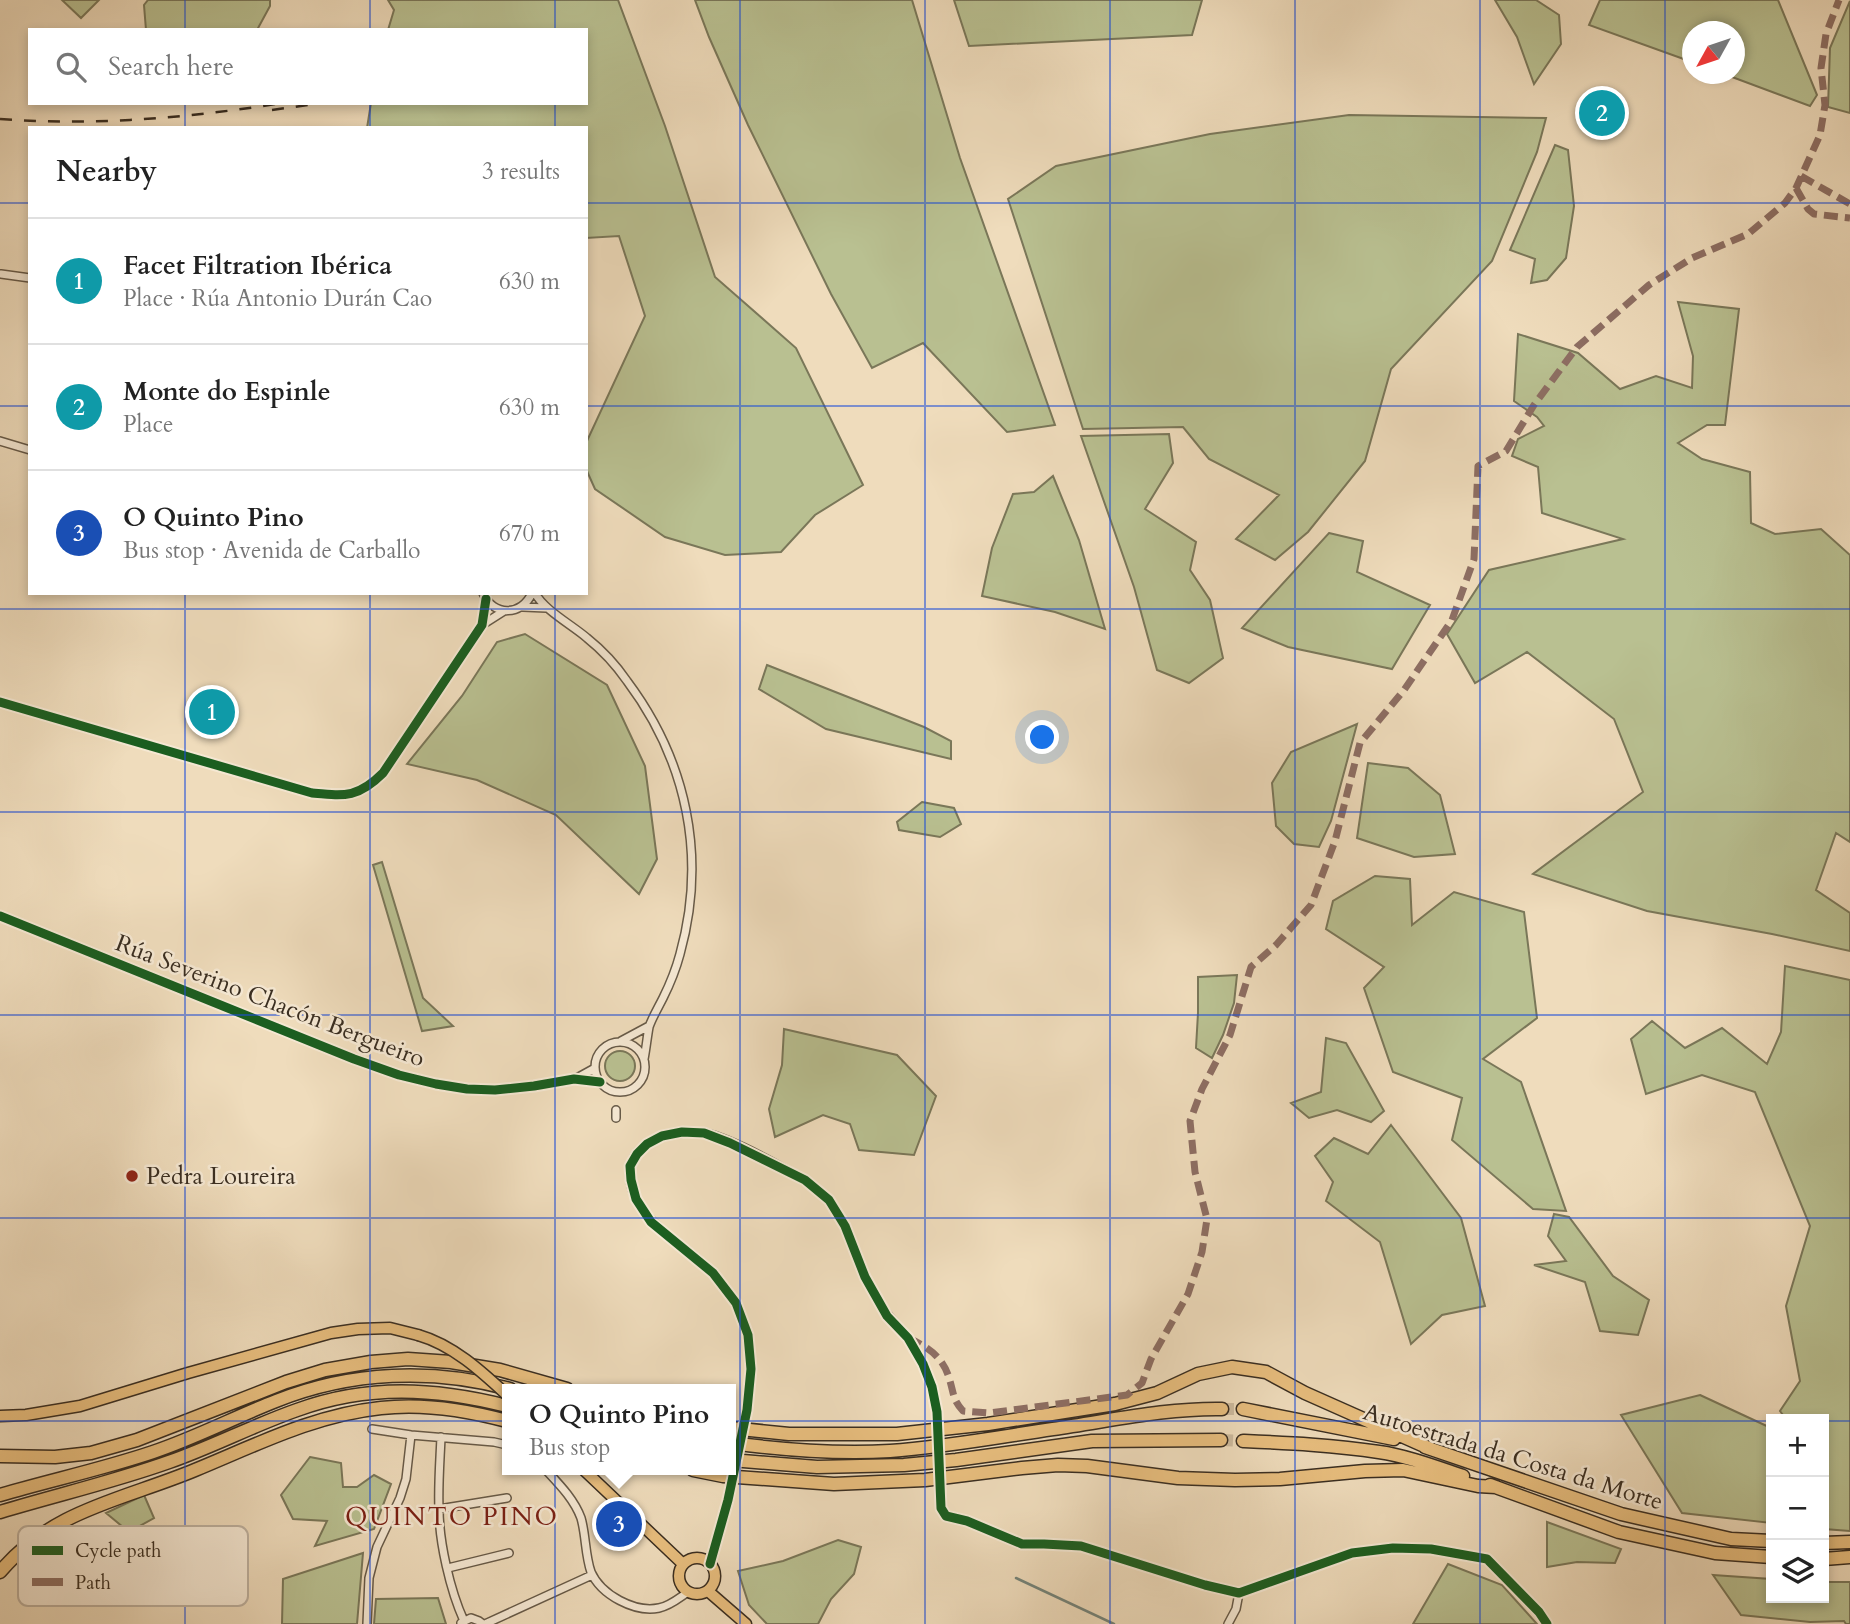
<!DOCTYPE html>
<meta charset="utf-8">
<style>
:root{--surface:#fff;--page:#f2f2f2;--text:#222;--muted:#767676;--line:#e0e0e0;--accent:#b45309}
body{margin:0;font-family:Cardo,serif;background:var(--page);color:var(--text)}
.controls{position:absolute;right:21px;bottom:21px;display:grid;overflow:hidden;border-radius:0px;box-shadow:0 4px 10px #0003}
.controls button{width:63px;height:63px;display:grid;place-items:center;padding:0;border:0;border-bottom:2px solid var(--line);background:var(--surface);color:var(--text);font:35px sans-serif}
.compass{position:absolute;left:1682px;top:21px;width:63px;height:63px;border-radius:50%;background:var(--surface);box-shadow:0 4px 10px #0003;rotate:230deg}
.you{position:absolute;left:1043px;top:738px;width:24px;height:24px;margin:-18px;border:5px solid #fff;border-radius:50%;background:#1a73e8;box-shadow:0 0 0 10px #1a73e833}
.badge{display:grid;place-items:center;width:46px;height:46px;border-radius:50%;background:var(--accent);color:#fff;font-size:23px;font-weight:700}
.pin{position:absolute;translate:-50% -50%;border:4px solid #fff;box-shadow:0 2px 7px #0006}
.popup{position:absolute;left:502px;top:1384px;width:234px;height:91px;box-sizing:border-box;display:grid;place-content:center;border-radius:0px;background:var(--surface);filter:drop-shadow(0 2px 5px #0005);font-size:23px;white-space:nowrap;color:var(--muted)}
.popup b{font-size:26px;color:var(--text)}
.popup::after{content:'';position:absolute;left:50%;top:100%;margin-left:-14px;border:14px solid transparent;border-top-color:var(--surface)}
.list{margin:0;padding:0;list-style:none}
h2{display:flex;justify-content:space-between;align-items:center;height:91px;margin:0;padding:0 28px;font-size:30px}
h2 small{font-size:23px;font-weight:400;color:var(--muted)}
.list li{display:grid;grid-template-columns:46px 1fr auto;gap:21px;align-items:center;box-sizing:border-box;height:126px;padding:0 28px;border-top:2px solid var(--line)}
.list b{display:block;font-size:26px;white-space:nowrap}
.list p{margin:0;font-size:23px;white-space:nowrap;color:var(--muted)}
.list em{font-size:23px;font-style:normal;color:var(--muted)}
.icon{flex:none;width:38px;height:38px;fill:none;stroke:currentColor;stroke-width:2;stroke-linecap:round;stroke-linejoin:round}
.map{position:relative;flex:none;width:1850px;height:1624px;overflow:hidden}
.search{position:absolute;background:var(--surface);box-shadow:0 4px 10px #0003;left:28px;top:28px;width:560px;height:77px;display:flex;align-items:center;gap:18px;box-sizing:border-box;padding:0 24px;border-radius:0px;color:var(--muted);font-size:26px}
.panel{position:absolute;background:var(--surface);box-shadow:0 4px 10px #0003;left:28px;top:126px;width:560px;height:469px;border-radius:0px}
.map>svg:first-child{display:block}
.green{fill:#b9c091;stroke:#7a7759;stroke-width:2}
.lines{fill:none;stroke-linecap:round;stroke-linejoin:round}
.stream{stroke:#748379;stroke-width:2.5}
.street-tunnel{stroke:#cbb99d;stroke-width:7;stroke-dasharray:7 3.5;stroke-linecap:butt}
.highway-tunnel{stroke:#cbb99d;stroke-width:12;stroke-dasharray:12 6;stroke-linecap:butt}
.street-casing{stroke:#675a48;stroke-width:10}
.primary-casing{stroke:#3a2e21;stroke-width:13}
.highway-casing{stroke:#3a2e21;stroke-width:15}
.street{stroke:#f5e8d3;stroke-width:7}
.primary{stroke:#e8be7e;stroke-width:10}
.highway{stroke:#e8be7e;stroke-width:12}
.rail{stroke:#3a2e21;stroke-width:2.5;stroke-dasharray:12 12;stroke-linecap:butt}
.street-bridge-casing{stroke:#675a48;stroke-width:10;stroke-linecap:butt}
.primary-bridge-casing{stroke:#3a2e21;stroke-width:13;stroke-linecap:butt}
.street-bridge{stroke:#f5e8d3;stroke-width:7}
.primary-bridge{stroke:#e8be7e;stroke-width:10}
.quiet{stroke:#8d6e63;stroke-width:7;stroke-dasharray:14 7;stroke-linecap:butt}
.cycleway-casing{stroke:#f5e8d3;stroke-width:13}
.cycleway{stroke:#1b5e20;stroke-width:9}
.grid{fill:none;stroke:#1d4ed8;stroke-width:2;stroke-opacity:0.55}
.poi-dot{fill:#8f2418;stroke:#f5e8d3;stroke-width:2.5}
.labels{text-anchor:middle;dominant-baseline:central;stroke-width:5;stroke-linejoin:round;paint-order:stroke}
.street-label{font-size:24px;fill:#3a2e21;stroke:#f5e8d3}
.poi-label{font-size:24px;fill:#3a2e21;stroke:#f5e8d3;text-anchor:start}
.neighbourhood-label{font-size:26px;letter-spacing:2px;fill:#7a1f14;stroke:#f5e8d3}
.key{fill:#f5e8d3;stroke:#bdb09e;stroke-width:2}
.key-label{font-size:19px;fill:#3a2e21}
</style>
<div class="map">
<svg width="1850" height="1624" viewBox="0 0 1850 1624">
<rect width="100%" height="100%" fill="#efdcbc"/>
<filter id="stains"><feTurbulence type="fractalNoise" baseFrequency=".00286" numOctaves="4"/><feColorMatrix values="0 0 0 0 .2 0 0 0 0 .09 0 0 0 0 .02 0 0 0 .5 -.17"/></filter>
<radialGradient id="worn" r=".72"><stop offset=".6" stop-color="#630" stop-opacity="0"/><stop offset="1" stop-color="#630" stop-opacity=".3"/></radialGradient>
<!-- green -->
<path class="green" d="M62,0h37l-18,18z
M148,0h122v6l-13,24h-111l-2,-25z
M388,0h230l47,126 50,151 81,71 67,137 -48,30 -34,37 -56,3 -60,-18 -70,-48 -9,-20v-26l59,-127 -26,-80 -33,2v-110h-219l4,-25h215v-73h-198l6,-20z
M695,0h217l48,158 95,267 -48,7 -84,-89 -51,25 -41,-74 -83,-169 -39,-88z
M954,0h248l-10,35 -223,11z
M1495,0h41l23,15 2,29 -27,40 -17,-47z
M1600,0h178l39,95 -7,11 -86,-32h10v-42h-42v30l-103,-37z
M1850,1v112l-22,-6 2,-59z
M1349,115l197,3 -9,34 -45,109 -101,108 -26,92 -57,71 -33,28 -39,-21 43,-44 -70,-36 -26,-32 -100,2 -75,-230 48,-33 154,-32z
M1555,145l13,5 6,56 -8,52 -19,22 -16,3 4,-24 -25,-9z
M1678,302l61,7 -14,116h-18l-29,18 24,16 48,13 1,51 24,11 46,-5 29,26v287l-14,-9 -20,57 34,23v38l-78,-17 -125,-23 -114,-37 110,-82 -29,-73 -87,-67 -52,31 -28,-49 42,-64 134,-31 -81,-26 -4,-46 -26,-11 6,-17 26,-13 -7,-9 -23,-16 4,-67 60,19 42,36 36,-13 36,12 1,-32z
M1169,434l4,29 -28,46 51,33 -6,28 20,30 13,58 -34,25 -32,-13 -23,-83 -53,-151z
M1053,476l26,64 26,89 -50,-17 -73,-16 10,-48 21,-54 21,-2z
M1329,533l34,8 -6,31 73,33 -38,64 -104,-22 -46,-19z
M525,634l82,51 38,81 12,93 -18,35 -83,-79 -79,-35 -70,-16 55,-68 35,-54z
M767,665l157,62 27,14v18l-125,-30 -67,-40z
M1357,724l-26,97 -12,26 -25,-3 -18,-18 -4,-43 19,-31z
M1368,763l40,5 32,27 15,59 -41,3 -57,-19z
M922,802l32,6 7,16 -21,13 -41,-7 -2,-8z
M382,862l41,136 30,28 -31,5 -49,-166z
M1375,876l35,3 2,46 42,-33 70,20 13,106 -54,41 38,23 45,129 -33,-2 -81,-69 10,-42 -69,-26 -29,-84 20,-21 -58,-38 7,-28z
M1785,966l65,14v551l-26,-2v-110h-38l-6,-8 20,-30 -14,-75 24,-80 -55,-134 -53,-17 -56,19 -15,-55 21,-18 33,27 37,-20 45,36 14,-32z
M1237,975l-3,28 -11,32 -11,23 -16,-10 2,-35v-36z
M784,1029l113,26 39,41 -22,59 -55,-5 -9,-26 -27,-9 -48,22 -6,-28 13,-44z
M1326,1038l20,5 38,68 -13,11 -34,-12 -28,8 -18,-15 30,-11z
M605 1066a15 15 0 1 1 30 0a15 15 0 1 1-30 0Z
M1391,1125l70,93 24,88 -43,9 -31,29 -31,-102 -54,-41 7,-19 -18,-26 19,-18 34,16z
M1554,1214l15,3 44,59 36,24 -11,35 -38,-4 -15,-49 -51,-17 32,-4 -18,-25z
M1700,1395l71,33v95l-89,-10 -61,-98z
M310,1457l31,6 2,24h14l17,-12 17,9 -17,45 -59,17 12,-25 -34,-2 -12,-24z
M144,1495l10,23 -25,14 -23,-19z
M1547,1522l74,27 -6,14 -38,-1 -30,5z
M838,1540l23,7 -7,27 -23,25 -13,25h-51l-18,-19 -11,-34 45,-10z
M363,1553l-6,71h-75l1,-45z
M1448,1564l54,21 35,39h-124z
M1713,1575l58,4v19h53v-16h26v42h-4l-2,-3 -34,1 -69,-7z
M438,1598l8,26h-72l2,-25z"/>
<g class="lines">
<!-- stream -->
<path class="stream" d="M1016,1578l98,46"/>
<!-- street-tunnel -->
<path class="street-tunnel" d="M937,1412l4,96"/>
<!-- highway-tunnel -->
<path class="highway-tunnel" d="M1222,1409h21
M1221,1440l22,1"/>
<defs>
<path id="street" d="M1,274l29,4
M0,441l30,9
M483,593c10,24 39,23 49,0
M535,593c9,17 37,32 52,45 15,12 29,27 40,43 60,80 80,176 53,273 -4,15 -10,30 -17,44 -5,10 -11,20 -14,29 -2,11 -3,22 -5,32
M523,607l23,1
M482,625l22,-14
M0,702l312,91c33,3 46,5 71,-20l99,-148 4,-26
M0,916l354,143 45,16 37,9 31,5 28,1 39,-4 40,-7 26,3
M621,1041l28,-15
M595 1067a25 25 0 1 1 50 0a25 25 0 1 1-50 0Z
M575,1079l20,-11
M616,1118v-8
M747,1410c2,-25 6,-49 1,-74 -5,-23 -20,-47 -36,-64 -28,-29 -87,-56 -82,-104 2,-17 22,-30 38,-33 12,-2 25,-4 37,-2 28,6 107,47 124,68 19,23 24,51 37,77 4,9 10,18 15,27 8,13 19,22 27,33 16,22 24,48 29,74
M372,1429l39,6 83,7 13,3
M441,1437c-1,24 -3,48 -2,72 0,33 11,81 25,112
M546,1470c13,14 28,29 35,48 5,17 4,37 10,54 10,23 44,41 68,36 11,-2 20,-10 29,-16
M941,1508l5,8 21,5 55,23h22l37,2 124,39 34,8 113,-40 41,-5 38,1 56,10 52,53 8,12
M439,1509l68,-11
M710,1564l18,-64
M448,1568l61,-15
M461,1623l10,-5 8,3 4,3
M367,1624l2,-46 8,-31 23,-49 6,-19 5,-44
M485,1624l107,-49
M1228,1624l8,-15 3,-16"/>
<path id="primary" d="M0,1416l26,-1 54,-9 108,-33 143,-40 27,-4 32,-1 28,7
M584,1470l99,94
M679 1576a18 18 0 1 1 36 0a18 18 0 1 1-36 0Z
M708,1591l38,33"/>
<path id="highway" d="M1243,1409l151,30
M731,1428l58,6h108l91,-10 127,-20 42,-11 41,-19 34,-7 34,5 39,21 126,56
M1243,1441c45,2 91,4 136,11 28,4 57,15 84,24
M731,1443c53,7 106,11 159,8 55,-4 109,-14 163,-22 57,-8 112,-21 169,-20
M1425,1447l196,67 110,25 40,2
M0,1456l55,1 36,-4 46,-13 149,-58 39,-12 46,-8 37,-3 43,3 49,8 67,19
M731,1460l86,7 87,-2 52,-5 136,-19 129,-1
M693,1470l30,6 111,8 91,-4 97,-12 36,-3 29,1 91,12 57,2 45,-1 85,-8 38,-1 75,16 18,1
M1490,1485l129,47 96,21 56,4
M0,1495c51,-15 103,-26 153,-43 42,-14 82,-35 123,-51 75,-30 157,-33 234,-12
M0,1512c56,-17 113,-30 169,-50 43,-15 85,-37 128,-52 71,-26 138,-22 210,-4
M1824,1543l26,-1
M1824,1559l26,-2
M0,1572c53,-63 123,-72 195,-102 61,-25 119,-55 186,-62 42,-5 85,2 126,13"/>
</defs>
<!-- street casing -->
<use href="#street" class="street-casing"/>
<!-- primary casing -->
<use href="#primary" class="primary-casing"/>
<!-- highway casing -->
<use href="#highway" class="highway-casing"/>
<!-- street -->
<use href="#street" class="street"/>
<!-- primary -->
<use href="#primary" class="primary"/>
<!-- highway -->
<use href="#highway" class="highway"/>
<!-- rail -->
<path class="rail" d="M272,110l43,-6
M0,119c95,7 188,-1 282,-16"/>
<defs>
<path id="street-bridge" d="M728,1500l19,-90"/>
<path id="primary-bridge" d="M418,1335c35,10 63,36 89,60"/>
</defs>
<!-- street-bridge casing -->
<use href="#street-bridge" class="street-bridge-casing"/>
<!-- primary-bridge casing -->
<use href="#primary-bridge" class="primary-bridge-casing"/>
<!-- street-bridge -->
<use href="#street-bridge" class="street-bridge"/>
<!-- primary-bridge -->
<use href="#primary-bridge" class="primary-bridge"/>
<!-- quiet -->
<path class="quiet" d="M1801,176l49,28
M1796,188l12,21 6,5 36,4
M908,1338c21,9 36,20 42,43 4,14 3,19 13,30l26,2 138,-18 15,-12 9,-24 37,-65 14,-42 5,-33 -12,-47 -5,-51 12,-32 28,-54 21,-68 25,-22 35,-40 24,-64 25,-98 44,-53 48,-70 22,-61 4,-93 28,-15 28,-46 43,-58 72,-62 43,-27 56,-24 37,-31 11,-15 24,-53 5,-30 -4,-37 5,-34 13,-34"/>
<defs>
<path id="cycleway" d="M0,702l312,91c33,3 46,5 71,-20l99,-148 4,-26
M0,916l354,143 45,16 37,9 31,5 28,1 39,-4 40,-7 26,3
M710,1564l18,-64 19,-90 4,-41 -3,-34 -12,-32 -23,-30 -62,-51 -15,-23 -5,-19 -1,-14 7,-12 10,-10 15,-8 20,-4 22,1 26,10 75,37 24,20 16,26 20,51 22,39 21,22 15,26 9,23 5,25 4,96 5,8 21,5 55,23h22l37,2 124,39 34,8 113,-40 41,-5 38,1 56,10 52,53 8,12"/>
</defs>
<!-- cycleway casing -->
<use href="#cycleway" class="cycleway-casing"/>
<!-- cycleway -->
<use href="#cycleway" class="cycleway"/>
</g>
<!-- grid -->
<path class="grid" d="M185,0v30M370,0v30M555,0v30M740,0v1624M925,0v1624M1110,0v1624M1295,0v1624M1480,0v1624M1665,0v1624M185,103v25M370,103v25M555,103v25M0,203h30M586,203h1264M0,406h30M586,406h1264M185,593v1031M370,593v1031M555,593v1031M0,609h1850M0,812h1850M0,1015h1850M0,1218h1850M0,1421h1771M1824,1421h26"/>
<!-- markers -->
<circle class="poi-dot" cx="132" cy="1176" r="7"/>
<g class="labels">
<!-- street labels -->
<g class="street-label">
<text transform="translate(270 1001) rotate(21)">Rúa Severino Chacón Bergueiro</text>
<text transform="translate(1513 1457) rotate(17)">Autoestrada da Costa da Morte</text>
</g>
<!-- poi labels -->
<g class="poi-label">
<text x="146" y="1176">Pedra Loureira</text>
</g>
<!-- neighbourhood labels -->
<g class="neighbourhood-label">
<text x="452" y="1516">QUINTO PINO</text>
</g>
</g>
<!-- legend -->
<rect x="18" y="1526" width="230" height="80" rx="10" class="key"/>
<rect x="32" y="1546" width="31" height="9" fill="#1b5e20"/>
<rect x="32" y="1578" width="31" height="8" fill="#8d6e63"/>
<g class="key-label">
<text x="75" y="1557">Cycle path</text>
<text x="75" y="1589">Path</text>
</g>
<rect width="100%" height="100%" filter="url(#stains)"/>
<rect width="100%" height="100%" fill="url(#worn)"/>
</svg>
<div class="controls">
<button>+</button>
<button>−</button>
<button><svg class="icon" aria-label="layers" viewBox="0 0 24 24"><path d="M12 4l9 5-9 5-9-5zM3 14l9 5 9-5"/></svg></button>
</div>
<svg class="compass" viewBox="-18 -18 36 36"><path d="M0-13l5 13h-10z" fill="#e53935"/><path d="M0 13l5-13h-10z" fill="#767676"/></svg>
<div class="you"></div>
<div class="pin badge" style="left:212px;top:712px;background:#0f9aa8">1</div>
<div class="pin badge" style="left:1602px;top:113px;background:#0f9aa8">2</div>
<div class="pin badge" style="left:619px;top:1524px;background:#1a4fb4">3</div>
<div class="popup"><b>O Quinto Pino</b>Bus stop</div>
<div class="search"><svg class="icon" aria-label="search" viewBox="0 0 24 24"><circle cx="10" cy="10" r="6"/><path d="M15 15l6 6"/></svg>Search here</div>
<section class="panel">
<h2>Nearby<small>3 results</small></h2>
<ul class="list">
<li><span class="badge" style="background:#0f9aa8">1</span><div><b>Facet Filtration Ibérica</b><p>Place · Rúa Antonio Durán Cao</p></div><em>630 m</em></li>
<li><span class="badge" style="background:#0f9aa8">2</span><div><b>Monte do Espinle</b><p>Place</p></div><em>630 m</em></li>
<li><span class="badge" style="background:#1a4fb4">3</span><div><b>O Quinto Pino</b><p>Bus stop · Avenida de Carballo</p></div><em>670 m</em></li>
</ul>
</section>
</div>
